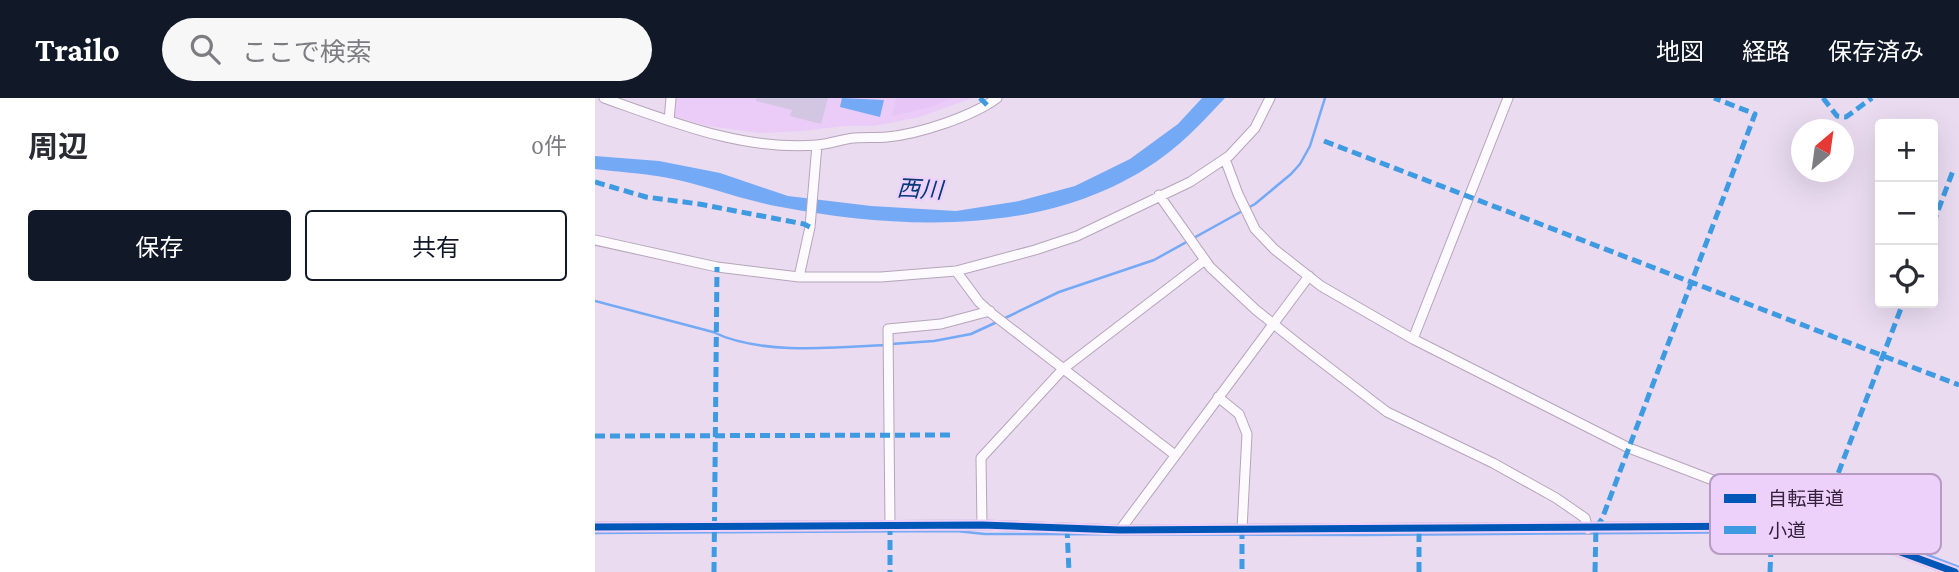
<!DOCTYPE html>
<html lang="ja">
<meta charset="utf-8">
<style>
:root{--surface:#fff;--page:#f7f7f7;--text:#2b2b33;--muted:#7c7c81;--line:#e1e1e2;--accent:#111827}
body{margin:0;font-family:"Crimson Pro","Noto Sans JP",serif;background:var(--page);color:var(--text)}
.controls{position:absolute;right:21px;top:21px;display:grid;overflow:hidden;border-radius:7px;box-shadow:0 7px 28px #0002}
.controls button{width:63px;height:63px;display:grid;place-items:center;padding:0;border:0;border-bottom:2px solid var(--line);background:var(--surface);color:var(--text);font:35px sans-serif}
.compass{position:absolute;left:1196px;top:21px;width:63px;height:63px;border-radius:50%;background:var(--surface);box-shadow:0 7px 28px #0002;rotate:29deg}
.list{margin:0;padding:0;list-style:none}
h2{display:flex;justify-content:space-between;align-items:center;height:91px;margin:0;padding:0 28px;font-size:30px}
h2 small{font-size:23px;font-weight:400;color:var(--muted)}
.actions{display:flex;gap:14px;padding:21px 28px}
.actions a{flex:1;padding:16px 0;border:2px solid var(--accent);border-radius:7px;text-align:center;font-size:24px;color:var(--accent)}
.actions .main{background:var(--accent);color:#fff}
.icon{flex:none;width:38px;height:38px;fill:none;stroke:currentColor;stroke-width:2;stroke-linecap:round;stroke-linejoin:round}
.map{position:relative;flex:none;width:1364px;height:474px;overflow:hidden}
header{display:flex;align-items:center;gap:42px;box-sizing:border-box;height:98px;padding:0 35px;background:var(--accent);color:#fff}
header strong{font-size:33px}
nav{display:flex;gap:38px;margin-inline-start:auto;font-size:24px}
.search{width:490px;height:63px;background:var(--page);display:flex;align-items:center;gap:18px;box-sizing:border-box;padding:0 24px;border-radius:38px;color:var(--muted);font-size:26px}
main{display:flex}
aside{flex:1;background:var(--surface)}
.map>svg:first-child{display:block}
.built{fill:#ebccf8}
.green{fill:#e7c5f6}
.water{fill:#74a9f6}
.lines{fill:none;stroke-linecap:round;stroke-linejoin:round}
.stream{stroke:#74a9f6;stroke-width:2.5}
.building{fill:#d2c6e2}
.street-casing{stroke:#b5a5bb;stroke-width:11}
.street{stroke:#fcfafd;stroke-width:9}
.quiet{stroke:#3e9be2;stroke-width:5;stroke-dasharray:10 5;stroke-linecap:butt}
.cycleway-casing{stroke:#eed1fb;stroke-width:11}
.cycleway{stroke:#0057b8;stroke-width:7}
.labels{text-anchor:middle;dominant-baseline:central;stroke-width:5;stroke-linejoin:round;paint-order:stroke}
.water-label{font-size:23px;font-style:italic;fill:#003a78;stroke:#eed1fb}
.key{fill:#eed1fb;stroke:#b69cc2;stroke-width:2}
.key-label{font-size:19px;fill:#34213c}
</style>
<header>
<strong>Trailo</strong>
<div class="search"><svg class="icon" aria-label="search" viewBox="0 0 24 24"><circle cx="10" cy="10" r="6"/><path d="M15 15l6 6"/></svg>ここで検索</div>
<nav><a>地図</a><a>経路</a><a>保存済み</a></nav>
</header>
<main>
<aside>
<h2>周辺<small>0件</small></h2>
<ul class="list">
</ul>
<div class="actions"><a class="main">保存</a><a>共有</a></div>
</aside>
<div class="map">
<svg width="1364" height="474" viewBox="0 0 1364 474">
<rect width="100%" height="100%" fill="#eadbf1"/>
<!-- built -->
<path class="built" d="M80,0h297l-52,19 -46,9h-30l-42,5 -42,2 -52,-7 -35,-10z"/>
<!-- green -->
<path class="green" d="M301,0h56l-20,9 -40,9z"/>
<!-- water -->
<path class="water" d="M247,0l42,2 -4,17 -40,-10z
M607,0h23c-19,20 -39,42 -61,58 -107,80 -258,75 -383,51 -40,-7 -78,-23 -118,-30 -22,-4 -45,-5 -68,-8v-13l64,5 61,12 68,23 83,10 85,5 63,-10 56,-15 55,-27 48,-35z"/>
<g class="lines">
<!-- stream -->
<path class="stream" d="M0,203l118,31c47,23 120,16 172,13
M408,221l56,-27 95,-32 101,-56 36,-30 9,-10 10,-18 15,-48
M296,246l43,-3 37,-7 26,-12
M1245,429l9,-2 110,42
M0,435l361,-2 29,3 378,1 416,-3 32,2 9,-2"/>
</g>
<!-- building -->
<path class="building" d="M161,0h72l-7,26 -31,-8 2,-6 -36,-9z"/>
<g class="lines">
<defs>
<path id="street" d="M9,0c68,24 139,53 213,47 13,-1 25,-6 37,-7 11,-1 22,0 33,-1 32,-3 84,-20 110,-39
M74,23l2,-23
M630,61l13,35 17,35 19,20 47,37 92,53 216,109 149,57 -1,21
M564,97l51,72 46,43 45,36 86,66 106,51 63,35 29,20 3,11
M0,142l122,27 82,10h82l75,-6 79,-21 42,-14 113,-54 39,-26 26,-28 15,-30
M361,173l23,31 12,11 184,142
M204,179l11,-50 7,-82
M818,241l95,-241
M623,299l21,17 8,20 -5,95
M295,427l-2,-196 53,-5 49,-13
M387,427l-1,-67 82,-89 142,-109
M0,429l387,-2 138,5 652,-4 59,3 15,3 109,40
M525,432l189,-254"/>
</defs>
<!-- street casing -->
<use href="#street" class="street-casing"/>
<!-- street -->
<use href="#street" class="street"/>
<!-- quiet -->
<path class="quiet" d="M385,0l7,7
M1228,0l14,18 9,1 26,-19
M729,43l635,244
M0,84l51,15 53,7 105,20 6,3
M1338,126l21,-56
M0,338l358,-1
M295,427v47
M472,430l2,44
M647,431v43
M1222,431l86,-226
M119,474l3,-305
M824,474v-44
M1000,474l1,-45 6,-8 153,-405 -41,-16
M1175,474l2,-46"/>
<defs>
<path id="cycleway" d="M0,429l387,-2 138,5 652,-4 59,3 15,3 109,40"/>
</defs>
<!-- cycleway casing -->
<use href="#cycleway" class="cycleway-casing"/>
<!-- cycleway -->
<use href="#cycleway" class="cycleway"/>
</g>
<g class="labels">
<!-- water labels -->
<g class="water-label">
<text transform="translate(325 91) rotate(3)">西川</text>
</g>
</g>
<!-- legend -->
<rect x="1115" y="376" width="231" height="80" rx="10" class="key"/>
<rect x="1129" y="396" width="32" height="9" fill="#0057b8"/>
<rect x="1129" y="428" width="32" height="8" fill="#3e9be2"/>
<g class="key-label">
<text x="1173" y="407">自転車道</text>
<text x="1173" y="439">小道</text>
</g>
</svg>
<div class="controls">
<button>+</button>
<button>−</button>
<button><svg class="icon" aria-label="locate" viewBox="0 0 24 24"><circle cx="12" cy="12" r="6"/><path d="M12 2v4M12 18v4M2 12h4M18 12h4"/></svg></button>
</div>
<svg class="compass" viewBox="-18 -18 36 36"><path d="M0-13l5 13h-10z" fill="#e53935"/><path d="M0 13l5-13h-10z" fill="#7c7c81"/></svg>
</div>
</main>
